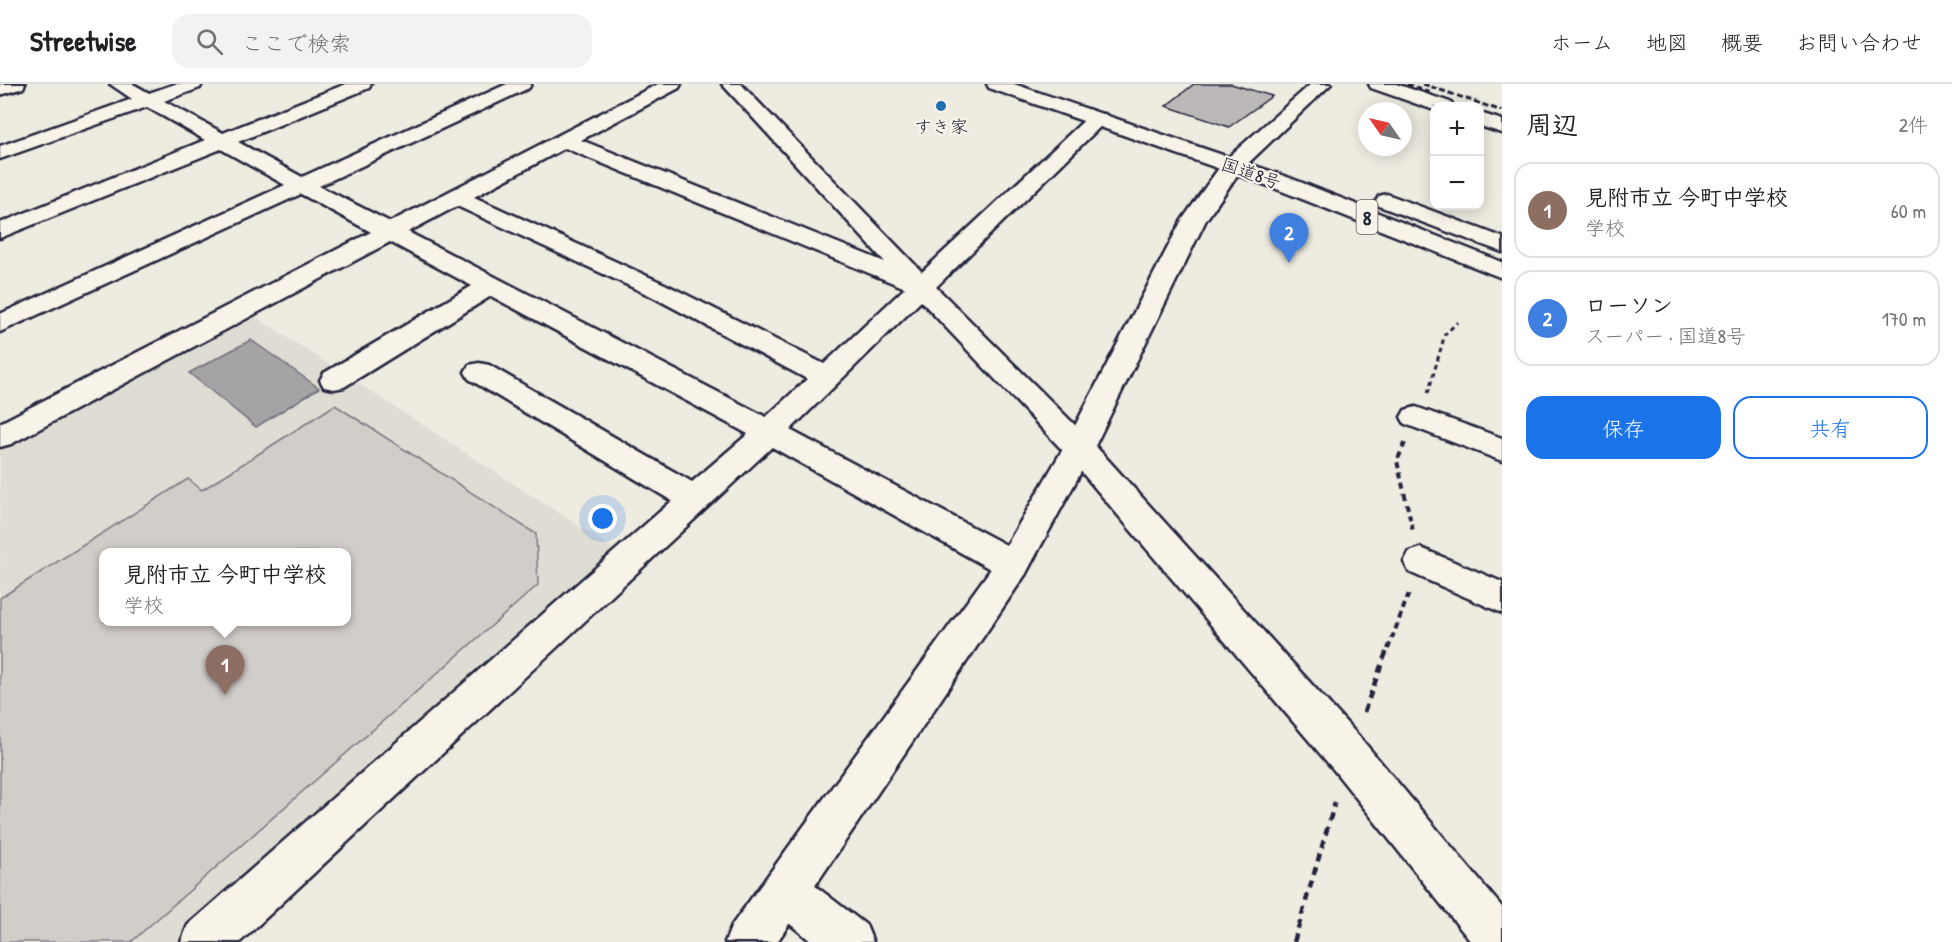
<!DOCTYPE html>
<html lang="ja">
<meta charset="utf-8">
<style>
:root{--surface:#fff;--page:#f2f2f2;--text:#202124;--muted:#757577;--line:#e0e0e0;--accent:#1a73e8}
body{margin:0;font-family:"Patrick Hand","Klee One",sans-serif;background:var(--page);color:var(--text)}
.controls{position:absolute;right:18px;top:18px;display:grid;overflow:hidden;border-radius:12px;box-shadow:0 3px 15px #0003}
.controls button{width:54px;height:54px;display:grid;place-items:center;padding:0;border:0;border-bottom:2px solid var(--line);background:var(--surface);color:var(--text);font:30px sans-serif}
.compass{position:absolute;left:1358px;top:18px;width:54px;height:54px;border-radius:50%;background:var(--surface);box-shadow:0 3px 15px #0003;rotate:304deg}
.you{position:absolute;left:603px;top:435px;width:21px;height:21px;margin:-15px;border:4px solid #fff;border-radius:50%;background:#1a73e8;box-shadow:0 0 0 9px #1a73e833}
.badge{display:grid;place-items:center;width:39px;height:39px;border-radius:50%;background:var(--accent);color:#fff;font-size:20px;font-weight:700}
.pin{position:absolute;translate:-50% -50px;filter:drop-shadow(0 2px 3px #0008)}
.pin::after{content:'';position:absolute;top:32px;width:21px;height:18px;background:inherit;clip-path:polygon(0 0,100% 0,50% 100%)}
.popup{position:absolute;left:99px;top:464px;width:252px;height:78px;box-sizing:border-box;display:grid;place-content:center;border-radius:12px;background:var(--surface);filter:drop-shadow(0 2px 4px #0005);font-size:20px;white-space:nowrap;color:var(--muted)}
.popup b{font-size:22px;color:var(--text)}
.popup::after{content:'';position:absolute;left:50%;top:100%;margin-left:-12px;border:12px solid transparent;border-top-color:var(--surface)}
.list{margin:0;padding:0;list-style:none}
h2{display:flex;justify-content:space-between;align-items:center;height:78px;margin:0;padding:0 24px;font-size:26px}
h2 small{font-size:20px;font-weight:400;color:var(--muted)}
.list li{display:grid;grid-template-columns:39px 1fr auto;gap:18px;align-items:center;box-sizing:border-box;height:96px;margin:0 12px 12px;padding:0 12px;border:2px solid var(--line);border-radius:18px}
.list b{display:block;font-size:22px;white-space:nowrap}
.list p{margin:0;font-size:20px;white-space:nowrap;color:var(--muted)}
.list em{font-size:20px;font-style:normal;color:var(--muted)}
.actions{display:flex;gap:12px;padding:18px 24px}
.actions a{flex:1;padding:14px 0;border:2px solid var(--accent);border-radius:18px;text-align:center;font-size:21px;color:var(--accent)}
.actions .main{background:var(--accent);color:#fff}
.icon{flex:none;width:33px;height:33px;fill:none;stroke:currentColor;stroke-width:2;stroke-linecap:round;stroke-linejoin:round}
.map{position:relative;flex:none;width:1502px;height:858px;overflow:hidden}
header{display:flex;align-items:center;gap:36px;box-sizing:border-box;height:84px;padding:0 30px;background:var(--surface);border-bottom:2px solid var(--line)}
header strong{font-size:28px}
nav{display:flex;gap:33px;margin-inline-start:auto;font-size:21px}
.search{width:420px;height:54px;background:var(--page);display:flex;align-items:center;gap:15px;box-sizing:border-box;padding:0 21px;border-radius:18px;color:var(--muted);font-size:22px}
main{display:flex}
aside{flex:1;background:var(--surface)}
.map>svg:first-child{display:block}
.built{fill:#dfdcd4;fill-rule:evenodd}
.green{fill:#d1cdc9;stroke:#7a7882;stroke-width:1.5;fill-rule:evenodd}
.water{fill:#a6a3a6;stroke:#716f7b;stroke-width:1.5}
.building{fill:#bbb8b7;stroke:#22223b;stroke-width:1.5}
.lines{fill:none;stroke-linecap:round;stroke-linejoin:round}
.minor-casing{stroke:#22223b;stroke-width:5}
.tertiary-casing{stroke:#22223b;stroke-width:5}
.trunk-casing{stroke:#22223b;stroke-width:5}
.path-far2{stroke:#22223b;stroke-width:3;stroke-dasharray:4.5 4;stroke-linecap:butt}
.path-far1{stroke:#22223b;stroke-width:4;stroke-dasharray:6 4.5;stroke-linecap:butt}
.path{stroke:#22223b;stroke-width:4.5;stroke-dasharray:8 6;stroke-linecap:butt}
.minor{fill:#f7f3e8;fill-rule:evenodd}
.tertiary{fill:#f7f3e8;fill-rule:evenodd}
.trunk{fill:#f7f3e8;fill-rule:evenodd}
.rail{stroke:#22223b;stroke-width:3;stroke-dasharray:6 3;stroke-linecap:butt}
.poi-dot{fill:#1f6fb2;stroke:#f7f3e8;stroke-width:2}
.labels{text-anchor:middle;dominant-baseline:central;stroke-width:4.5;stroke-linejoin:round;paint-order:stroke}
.far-poi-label{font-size:18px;fill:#22223b;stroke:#f7f3e8}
.far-street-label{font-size:18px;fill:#22223b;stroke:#f7f3e8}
.shield{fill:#f7f3e8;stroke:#62616f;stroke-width:1.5}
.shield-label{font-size:20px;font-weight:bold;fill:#22223b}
</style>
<header>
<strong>Streetwise</strong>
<div class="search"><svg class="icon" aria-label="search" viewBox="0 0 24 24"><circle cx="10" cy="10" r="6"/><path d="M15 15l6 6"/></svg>ここで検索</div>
<nav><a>ホーム</a><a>地図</a><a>概要</a><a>お問い合わせ</a></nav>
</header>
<main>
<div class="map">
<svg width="1502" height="858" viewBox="0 0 1502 858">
<rect width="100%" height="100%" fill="#eeebe1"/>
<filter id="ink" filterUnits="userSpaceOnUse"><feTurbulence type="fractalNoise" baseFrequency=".0167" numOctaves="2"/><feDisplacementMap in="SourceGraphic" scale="12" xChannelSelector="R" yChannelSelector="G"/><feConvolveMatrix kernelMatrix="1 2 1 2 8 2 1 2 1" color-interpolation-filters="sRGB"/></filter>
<g filter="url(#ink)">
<!-- built -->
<path class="built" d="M254,232l360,233 -439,393h-175v-493zM104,468h242v70h-242z"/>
<!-- green -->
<path class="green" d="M335,321l201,129 2,51 -407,357h-131v-344l188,-119 14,11zM104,468h242v70h-242z"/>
<!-- water -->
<path class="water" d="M251,256l68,48 -63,39 -67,-54z"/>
<!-- building -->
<path class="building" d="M1194,0h37l41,12 -43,31 -63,-21z"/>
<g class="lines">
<defs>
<path id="minor" d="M110,0h23l16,9 26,-9h27l-2,4 -36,13 59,32 123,-49h25l-2,4 -131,54 64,35 205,-93h24l-2,4 -210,98 71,36 268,-138h23l-2,4 -98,52 304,122 -163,-178h19l181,188 169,-158h14l3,4 -3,4 -169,165 154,153 273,301 139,166v35h-31l-138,-173 -265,-313 -147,-155 -131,129 235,125 5,10 -5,10 -12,4 -12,-4 -229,-128 -532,495h-59l7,-17 484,-424 -203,-122 -4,-7 4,-7 10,-2 10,2 203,117 56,-48 -257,-138 -147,91 -10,2 -10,-2 -4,-7 4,-7 148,-87 -82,-44 -379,202 -11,3v-24l371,-191 -70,-38 -301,138v-18l285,-129 -64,-36 -221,89v-15l205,-83 -58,-33 -147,52v-13l132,-47zM565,64l338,139 2,1 -81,76 -155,-78 -195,-89zM457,122l194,90 156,83 -41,38 -358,-185z
M1416,323l86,31v23l-97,-37 -4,-7 4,-7z
M1421,464l81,34v31l-93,-41 -5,-10 5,-10z
M785,784l16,7 65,50 7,17h-61l-43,-35 -7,-16 7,-16z"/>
<path id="tertiary" d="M0,0h25l-2,4 -23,7z
M1311,0h20l-91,87 -34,49 -112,228 -69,127 -248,367h-52l7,-17 269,-370 63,-108 118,-227 42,-59z
M1369,0h27l54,18 3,4h-19v4l-63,-22z
M1480,29l22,7v13l-22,-7z"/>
<path id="trunk" d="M987,0h27l276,94 212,84v16l-228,-90 -285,-100z
M1387,110l115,43v15l-123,-46 -3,-5 3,-5z"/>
</defs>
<!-- minor casing -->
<use href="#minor" class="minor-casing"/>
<!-- tertiary casing -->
<use href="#tertiary" class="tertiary-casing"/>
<!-- trunk casing -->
<use href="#trunk" class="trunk-casing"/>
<!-- path-far2 -->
<path class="path-far2" d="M1428,309l17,-59 13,-12"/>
<!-- path-far1 -->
<path class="path-far1" d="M1405,359l-8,18 16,70
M1388,565l21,-56"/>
<!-- path -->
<path class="path" d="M1364,628l24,-65
M1294,858l41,-140"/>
<!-- minor -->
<use href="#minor" class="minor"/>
<!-- tertiary -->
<use href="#tertiary" class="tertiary"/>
<!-- trunk -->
<use href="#trunk" class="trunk"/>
<!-- rail -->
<path class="rail" d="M1407,0l23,8
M1423,0l79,27"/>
</g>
</g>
<!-- markers -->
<circle class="poi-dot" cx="941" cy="22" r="6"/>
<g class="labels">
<!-- far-poi labels -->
<g class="far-poi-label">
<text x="941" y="42">すき家</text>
</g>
<!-- far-street labels -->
<g class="far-street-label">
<text transform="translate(1251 89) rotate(19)">国道8号</text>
</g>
<!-- shield labels -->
<rect class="shield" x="1356.5" y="116" width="21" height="34" rx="4.5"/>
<g class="shield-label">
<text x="1367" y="133">8</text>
</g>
</g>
</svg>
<div class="controls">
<button>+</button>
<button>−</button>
</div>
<svg class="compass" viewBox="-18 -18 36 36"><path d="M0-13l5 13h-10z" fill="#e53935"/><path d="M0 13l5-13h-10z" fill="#757577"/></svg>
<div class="you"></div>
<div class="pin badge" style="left:225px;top:611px;background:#8d6e63">1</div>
<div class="popup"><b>見附市立 今町中学校</b>学校</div>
<div class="pin badge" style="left:1289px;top:179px;background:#3f7fe0">2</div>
</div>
<aside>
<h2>周辺<small>2件</small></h2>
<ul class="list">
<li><span class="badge" style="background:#8d6e63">1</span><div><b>見附市立 今町中学校</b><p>学校</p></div><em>60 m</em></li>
<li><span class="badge" style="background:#3f7fe0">2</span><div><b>ローソン</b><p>スーパー · 国道8号</p></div><em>170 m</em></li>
</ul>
<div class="actions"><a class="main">保存</a><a>共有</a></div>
</aside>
</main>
